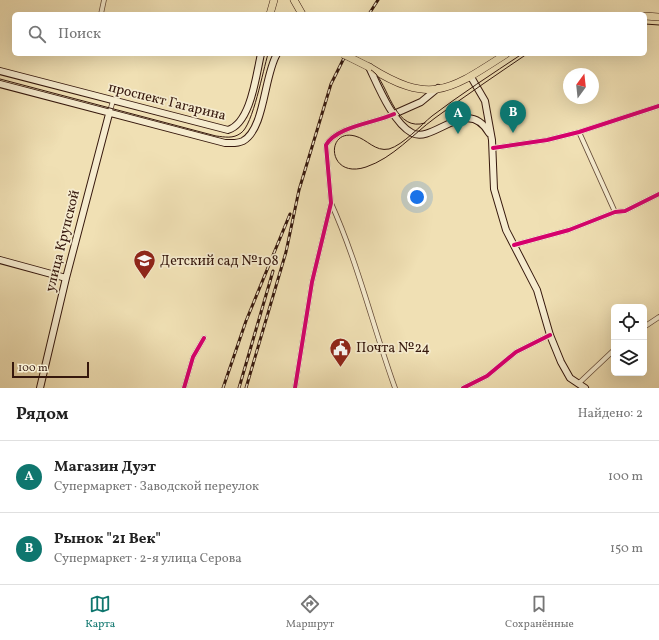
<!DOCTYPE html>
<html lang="ru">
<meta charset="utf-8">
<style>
:root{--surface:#fff;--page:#f2f2f2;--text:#222;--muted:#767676;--line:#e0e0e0;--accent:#0f766e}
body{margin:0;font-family:Vollkorn,serif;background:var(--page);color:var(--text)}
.controls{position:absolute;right:12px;bottom:12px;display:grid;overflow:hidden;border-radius:6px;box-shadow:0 4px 16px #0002}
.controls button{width:36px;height:36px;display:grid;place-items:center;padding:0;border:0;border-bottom:1px solid var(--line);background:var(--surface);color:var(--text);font:20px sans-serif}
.compass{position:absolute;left:563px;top:68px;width:36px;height:36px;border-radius:50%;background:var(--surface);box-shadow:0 4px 16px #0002;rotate:15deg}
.scale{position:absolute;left:12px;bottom:10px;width:77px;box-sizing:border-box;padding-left:4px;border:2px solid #36180d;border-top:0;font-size:11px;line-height:14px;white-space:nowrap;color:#36180d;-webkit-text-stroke:3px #f5ebce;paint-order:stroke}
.you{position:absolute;left:417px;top:197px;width:14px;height:14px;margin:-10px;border:3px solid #fff;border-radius:50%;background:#1a73e8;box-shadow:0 0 0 6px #1a73e833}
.badge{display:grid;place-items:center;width:26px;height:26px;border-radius:50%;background:var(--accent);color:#fff;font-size:13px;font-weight:700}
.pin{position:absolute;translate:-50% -33px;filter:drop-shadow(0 1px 2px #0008)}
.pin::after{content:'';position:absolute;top:21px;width:14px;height:12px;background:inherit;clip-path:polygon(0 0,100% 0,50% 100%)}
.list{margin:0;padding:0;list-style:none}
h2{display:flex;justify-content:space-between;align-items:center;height:52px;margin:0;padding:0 16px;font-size:17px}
h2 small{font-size:13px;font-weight:400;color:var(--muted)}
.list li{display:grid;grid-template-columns:26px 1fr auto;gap:12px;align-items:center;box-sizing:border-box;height:72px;padding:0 16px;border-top:1px solid var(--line)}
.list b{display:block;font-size:15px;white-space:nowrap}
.list p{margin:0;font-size:13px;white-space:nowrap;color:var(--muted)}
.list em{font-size:13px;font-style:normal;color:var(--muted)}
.icon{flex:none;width:22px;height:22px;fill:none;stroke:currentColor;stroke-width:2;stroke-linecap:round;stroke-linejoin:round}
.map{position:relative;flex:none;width:659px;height:388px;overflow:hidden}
.search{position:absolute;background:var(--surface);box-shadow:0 4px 16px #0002;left:12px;right:12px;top:12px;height:44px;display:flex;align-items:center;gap:10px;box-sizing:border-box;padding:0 14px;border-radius:6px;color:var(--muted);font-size:15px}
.sheet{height:196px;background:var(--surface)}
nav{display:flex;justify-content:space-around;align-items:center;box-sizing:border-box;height:56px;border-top:1px solid var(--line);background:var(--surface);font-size:11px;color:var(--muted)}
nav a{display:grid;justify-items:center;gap:2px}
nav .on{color:var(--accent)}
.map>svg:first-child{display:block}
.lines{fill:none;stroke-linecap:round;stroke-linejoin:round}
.street-casing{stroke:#644a37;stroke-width:5.5}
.secondary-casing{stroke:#36180d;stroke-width:8}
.primary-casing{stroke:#36180d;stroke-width:8}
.street{stroke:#f5ebce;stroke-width:4}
.secondary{stroke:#f5ebce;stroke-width:6}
.primary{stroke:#f0e0b4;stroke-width:7}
.tram{stroke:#36180d;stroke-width:1}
.rail-casing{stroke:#36180d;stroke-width:3}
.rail{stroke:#f5ebce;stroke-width:1.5;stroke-dasharray:4.5;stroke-linecap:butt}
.primary-bridge-casing{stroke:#36180d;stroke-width:8;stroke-linecap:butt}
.primary-bridge{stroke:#f0e0b4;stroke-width:7}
.cycleway-casing{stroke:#f5ebce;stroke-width:6}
.cycleway{stroke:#d6006c;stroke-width:4}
.labels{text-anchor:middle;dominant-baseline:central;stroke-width:3.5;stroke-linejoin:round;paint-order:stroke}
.street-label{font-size:14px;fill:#36180d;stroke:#f5ebce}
.poi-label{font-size:14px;fill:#36180d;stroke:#f5ebce;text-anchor:start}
</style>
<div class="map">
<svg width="659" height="388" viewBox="0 0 659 388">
<rect width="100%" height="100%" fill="#f0e0b4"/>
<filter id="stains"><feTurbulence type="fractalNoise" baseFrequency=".005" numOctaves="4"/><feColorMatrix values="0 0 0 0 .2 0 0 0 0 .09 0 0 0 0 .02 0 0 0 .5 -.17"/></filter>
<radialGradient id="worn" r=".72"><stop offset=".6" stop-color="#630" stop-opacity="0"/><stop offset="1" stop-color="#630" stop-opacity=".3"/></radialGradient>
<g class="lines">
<defs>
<path id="street" d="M101,14l3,-14
M109,114l4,-13
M579,132l36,80
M493,148l54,-8 32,-8 80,-26
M331,203c27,60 42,124 64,185
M514,245l55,-15 46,-18 10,-1 34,-17
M644,327l15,-10
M578,384l36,-34
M184,388l9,-31 11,-19
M295,388l17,-106 19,-79 -5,-58c11,-19 49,-22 68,-31
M463,388l24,-12 29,-24 34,-17"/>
<path id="secondary" d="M369,67c9,19 24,56 43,66 22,11 55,-38 77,0
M0,71l228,59c23,-7 28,-55 33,-76
M471,77l14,24 7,39 2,49 12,41 31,60 13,45 11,27 9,16 15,10
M0,84l225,59c6,0 12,1 18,-2 22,-12 21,-66 34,-87
M394,114l27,-12 17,-14
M0,260l66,18
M40,388l26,-110 43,-164"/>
<path id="primary" d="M294,0l8,14
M270,14l4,-14
M645,16l14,1
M369,67c62,39 81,23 137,-13"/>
</defs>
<!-- street casing -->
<use href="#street" class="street-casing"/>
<!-- secondary casing -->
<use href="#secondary" class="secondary-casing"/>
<!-- primary casing -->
<use href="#primary" class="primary-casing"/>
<!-- street -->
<use href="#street" class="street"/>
<!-- secondary -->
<use href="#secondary" class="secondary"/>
<!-- primary -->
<use href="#primary" class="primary"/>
<!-- tram -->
<path class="tram" d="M645,24l14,1
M340,54c12,6 27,11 36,20 14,17 20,58 49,49
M522,54c-30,20 -61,40 -90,62 -11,9 -29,29 -43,33 -14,3 -22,-10 -34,-13 -30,-8 -28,44 11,31 27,-9 47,-33 69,-49 30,-22 61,-43 92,-64
M0,79l216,57c9,1 17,3 25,-3 12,-8 22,-63 27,-79"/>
<defs>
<path id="rail" d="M369,14l9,-14
M223,388l23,-67 44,-107
M239,388l34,-117
M246,388l40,-136 13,-62 32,-106 15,-30"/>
</defs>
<!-- rail casing -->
<use href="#rail" class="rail-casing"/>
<!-- rail -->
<use href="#rail" class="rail"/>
<defs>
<path id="primary-bridge" d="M343,54l26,13"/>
</defs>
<!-- primary-bridge casing -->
<use href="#primary-bridge" class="primary-bridge-casing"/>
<!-- primary-bridge -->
<use href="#primary-bridge" class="primary-bridge"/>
<defs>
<path id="cycleway" d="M493,148l54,-8 32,-8 80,-26
M514,245l55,-15 46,-18 10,-1 34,-17
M184,388l9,-31 11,-19
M295,388l17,-106 19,-79 -5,-58c11,-19 49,-22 68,-31
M463,388l24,-12 29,-24 34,-17"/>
</defs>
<!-- cycleway casing -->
<use href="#cycleway" class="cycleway-casing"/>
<!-- cycleway -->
<use href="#cycleway" class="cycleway"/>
</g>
<!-- icons -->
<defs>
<symbol id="school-pin" viewBox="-11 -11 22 30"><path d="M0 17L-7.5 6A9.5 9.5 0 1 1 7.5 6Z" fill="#8f2418" stroke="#f5ebce"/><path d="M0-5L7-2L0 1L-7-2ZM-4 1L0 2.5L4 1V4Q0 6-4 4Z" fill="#fff"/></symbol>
<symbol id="civic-pin" viewBox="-11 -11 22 30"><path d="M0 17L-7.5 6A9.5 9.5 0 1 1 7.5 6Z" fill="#8f2418" stroke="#f5ebce"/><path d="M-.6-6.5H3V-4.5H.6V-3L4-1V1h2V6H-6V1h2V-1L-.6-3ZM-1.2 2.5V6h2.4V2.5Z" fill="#fff"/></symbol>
</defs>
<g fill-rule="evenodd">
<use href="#school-pin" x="132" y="248" width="25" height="34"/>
<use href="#civic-pin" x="328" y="336" width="25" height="34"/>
</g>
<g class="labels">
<!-- street labels -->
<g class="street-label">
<text transform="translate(167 102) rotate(14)">проспект Гагарина</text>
<text transform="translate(63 241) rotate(-76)">улица Крупской</text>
</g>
<!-- poi labels -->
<g class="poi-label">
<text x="160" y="261">Детский сад №108</text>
<text x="356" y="348">Почта №24</text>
</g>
</g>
<rect width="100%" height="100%" filter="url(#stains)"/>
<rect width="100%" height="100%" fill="url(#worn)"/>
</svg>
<div class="controls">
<button><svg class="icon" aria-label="locate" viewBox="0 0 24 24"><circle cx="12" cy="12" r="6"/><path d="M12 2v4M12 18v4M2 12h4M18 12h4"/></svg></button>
<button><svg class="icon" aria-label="layers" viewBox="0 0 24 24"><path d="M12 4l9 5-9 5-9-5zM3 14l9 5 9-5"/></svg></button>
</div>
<svg class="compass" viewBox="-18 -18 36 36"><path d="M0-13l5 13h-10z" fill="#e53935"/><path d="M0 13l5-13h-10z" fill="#767676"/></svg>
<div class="scale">100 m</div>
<div class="you"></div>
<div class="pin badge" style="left:458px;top:134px">A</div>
<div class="pin badge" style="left:513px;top:133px">B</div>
<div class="search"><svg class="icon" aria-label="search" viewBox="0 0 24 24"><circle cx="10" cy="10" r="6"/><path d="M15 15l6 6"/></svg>Поиск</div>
</div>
<section class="sheet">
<h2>Рядом<small>Найдено: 2</small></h2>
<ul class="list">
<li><span class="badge">A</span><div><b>Магазин Дуэт</b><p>Супермаркет · Заводской переулок</p></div><em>100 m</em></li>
<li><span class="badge">B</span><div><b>Рынок &quot;21 Век&quot;</b><p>Супермаркет · 2-я улица Серова</p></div><em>150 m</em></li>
</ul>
</section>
<nav>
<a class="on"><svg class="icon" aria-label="map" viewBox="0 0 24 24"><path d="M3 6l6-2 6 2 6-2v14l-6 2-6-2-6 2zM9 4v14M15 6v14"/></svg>Карта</a>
<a><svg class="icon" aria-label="directions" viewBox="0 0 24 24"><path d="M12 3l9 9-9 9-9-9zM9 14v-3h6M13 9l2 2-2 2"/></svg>Маршрут</a>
<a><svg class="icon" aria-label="saved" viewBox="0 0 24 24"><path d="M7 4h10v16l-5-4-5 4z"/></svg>Сохранённые</a>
</nav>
